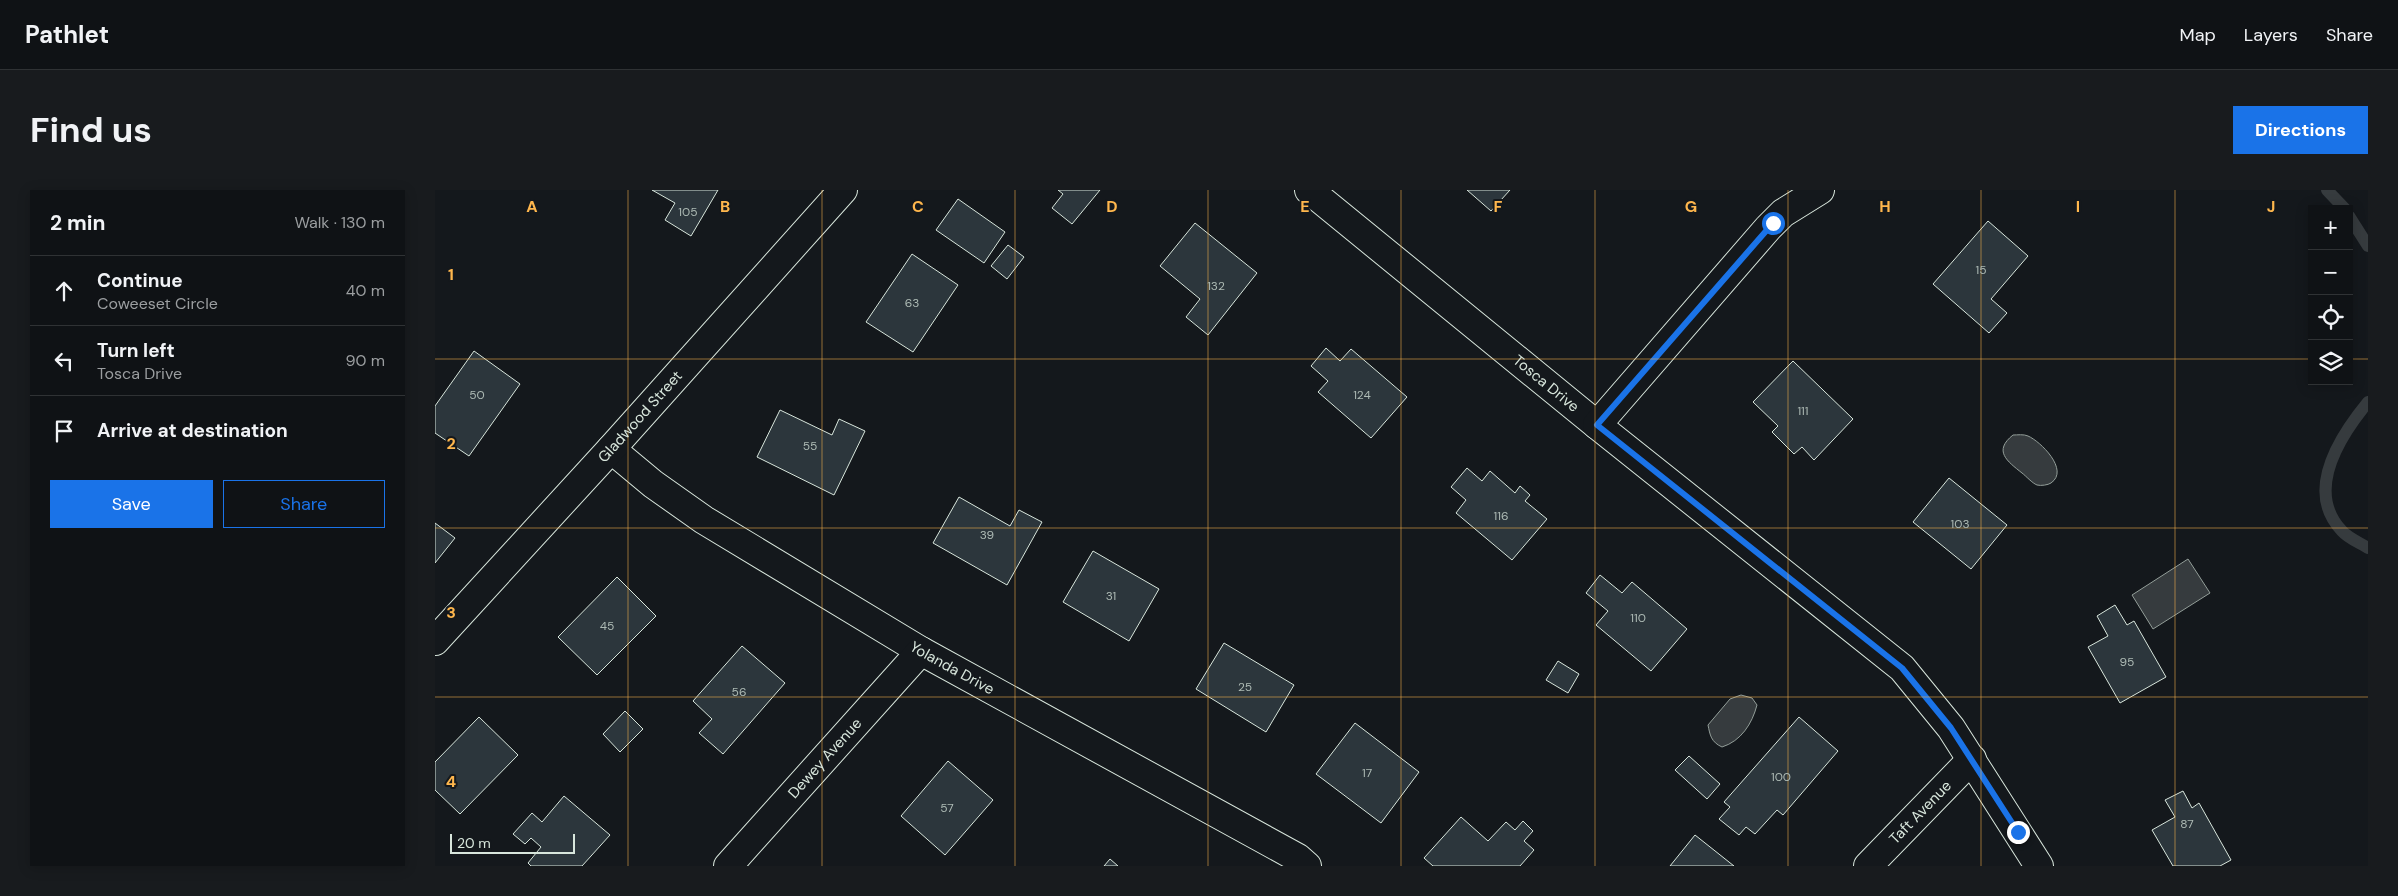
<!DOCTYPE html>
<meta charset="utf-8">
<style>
:root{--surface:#0f1215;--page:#181b1e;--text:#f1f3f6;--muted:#9b9ea0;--line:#2f3234;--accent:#1a73e8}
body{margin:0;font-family:"DM Sans",sans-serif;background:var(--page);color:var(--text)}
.controls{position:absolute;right:15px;top:15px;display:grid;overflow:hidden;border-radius:0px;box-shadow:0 2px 12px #0003}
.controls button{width:45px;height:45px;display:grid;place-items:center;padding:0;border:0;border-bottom:1px solid var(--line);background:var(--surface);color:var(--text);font:25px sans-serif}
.scale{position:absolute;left:15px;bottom:12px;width:125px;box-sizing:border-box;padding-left:5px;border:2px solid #d8e6dc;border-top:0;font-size:14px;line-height:18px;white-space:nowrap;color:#d8e6dc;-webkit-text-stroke:4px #14181c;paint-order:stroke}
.stop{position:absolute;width:15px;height:15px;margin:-11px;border:4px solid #1a73e8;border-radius:50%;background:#fff}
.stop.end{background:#1a73e8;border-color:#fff;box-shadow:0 1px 5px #0008}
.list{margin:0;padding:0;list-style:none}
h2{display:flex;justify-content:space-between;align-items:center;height:65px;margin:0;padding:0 20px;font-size:21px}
h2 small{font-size:16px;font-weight:400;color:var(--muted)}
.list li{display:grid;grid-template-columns:32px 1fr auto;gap:15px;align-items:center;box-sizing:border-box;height:70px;padding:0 20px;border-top:1px solid var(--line)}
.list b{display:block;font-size:19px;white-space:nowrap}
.list p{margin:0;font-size:16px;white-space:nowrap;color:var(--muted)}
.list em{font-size:16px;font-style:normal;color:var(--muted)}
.actions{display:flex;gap:10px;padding:15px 20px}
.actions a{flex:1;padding:11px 0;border:1px solid var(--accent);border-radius:0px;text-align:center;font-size:18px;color:var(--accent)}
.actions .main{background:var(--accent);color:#fff}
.icon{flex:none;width:28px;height:28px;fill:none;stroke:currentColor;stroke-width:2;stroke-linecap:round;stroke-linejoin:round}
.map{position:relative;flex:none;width:1933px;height:676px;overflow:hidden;border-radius:0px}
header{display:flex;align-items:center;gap:30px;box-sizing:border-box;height:70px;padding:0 25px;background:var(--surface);border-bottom:1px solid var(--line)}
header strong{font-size:24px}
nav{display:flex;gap:28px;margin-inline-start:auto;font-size:18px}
.intro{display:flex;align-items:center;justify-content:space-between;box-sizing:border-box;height:120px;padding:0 30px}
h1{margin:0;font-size:35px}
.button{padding:12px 22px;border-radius:0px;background:var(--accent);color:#fff;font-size:18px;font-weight:700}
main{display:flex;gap:30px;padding:0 30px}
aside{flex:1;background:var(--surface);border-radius:0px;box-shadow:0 2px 12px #0003}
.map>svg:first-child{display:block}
.water{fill:#363b3e;stroke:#939e99}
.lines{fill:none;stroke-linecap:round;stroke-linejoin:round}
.stream{stroke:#363b3e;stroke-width:12}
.building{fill:#2c363c;stroke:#d8e6dc}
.minor-casing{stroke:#d8e6dc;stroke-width:30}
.minor{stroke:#14181c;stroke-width:28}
.route{stroke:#1a73e8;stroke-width:6}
.grid{fill:none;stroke:#ffb74d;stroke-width:1;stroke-opacity:0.55}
.labels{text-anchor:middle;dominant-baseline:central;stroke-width:4;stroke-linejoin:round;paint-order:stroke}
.number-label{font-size:12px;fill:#adbab4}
.street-label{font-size:15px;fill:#d8e6dc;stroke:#14181c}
.grid-label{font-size:16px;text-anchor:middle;font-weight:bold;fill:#ffb74d;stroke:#14181c;stroke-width:4;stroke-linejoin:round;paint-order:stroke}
</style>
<header>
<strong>Pathlet</strong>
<nav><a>Map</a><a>Layers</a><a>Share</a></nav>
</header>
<div class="intro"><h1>Find us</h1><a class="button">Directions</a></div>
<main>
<aside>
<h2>2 min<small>Walk · 130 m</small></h2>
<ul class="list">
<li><svg class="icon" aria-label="ahead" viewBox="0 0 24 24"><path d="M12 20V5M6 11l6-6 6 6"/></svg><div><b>Continue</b><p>Coweeset Circle</p></div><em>40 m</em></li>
<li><svg class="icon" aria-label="left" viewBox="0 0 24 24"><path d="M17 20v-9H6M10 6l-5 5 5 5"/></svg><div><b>Turn left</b><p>Tosca Drive</p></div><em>90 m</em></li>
<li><svg class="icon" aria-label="arrive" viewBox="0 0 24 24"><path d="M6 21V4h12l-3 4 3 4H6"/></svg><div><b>Arrive at destination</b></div></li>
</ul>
<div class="actions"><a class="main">Save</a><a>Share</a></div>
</aside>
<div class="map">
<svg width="1933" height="676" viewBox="0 0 1933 676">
<rect width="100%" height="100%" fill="#14181c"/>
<!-- water -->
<path class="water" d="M1578,245c4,0 11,-1 15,1 12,5 42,34 23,47 -3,2 -10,3 -14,2 -5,-2 -11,-9 -15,-12 -15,-12 -29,-22 -9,-38z
M1753,369l22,34 -57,36 -21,-34z
M1306,505l11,3 5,7c-5,19 -16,36 -35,42 -11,-5 -12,-12 -14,-22l22,-26z"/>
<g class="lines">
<!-- stream -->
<path class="stream" d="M1892,0l18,19
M1914,26l19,30
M1933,212c-28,34 -64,89 -26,129 6,7 18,12 26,17"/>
</g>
<!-- building -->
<path class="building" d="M217,0h66l-27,46 -26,-16 10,-17z
M623,0h42l-28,34 -20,-16 11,-14z
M1032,0h43l-19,21z
M523,9l47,33 -21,31 -48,-33z
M1553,31l40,35 -37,43 16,14 -18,20 -56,-49z
M760,33l62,50 -49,62 -22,-18 14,-18 -40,-33z
M573,55l16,12 -17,22 -16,-13z
M477,64l46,31 -45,67 -47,-30z
M891,158l14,13 11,-12 56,48 -36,41 -53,-46 10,-11 -17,-15z
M39,161l46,33 -51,72 -34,-23v-27z
M1358,171l60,58 -39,41 -12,-13 -8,7 -22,-22 6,-6 -25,-24z
M345,220l52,25 7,-16 26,12 -31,64 -77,-38z
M1032,278l15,13 8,-10 25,22 5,-7 10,9 -5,6 22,18 -35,41 -56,-47 10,-13 -15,-13z
M1514,288l58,47 -36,44 -58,-47z
M524,307l51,29 9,-16 23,12 -35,63 -74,-42z
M0,333l20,15 -20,25z
M658,361l66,38 -30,52 -66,-39z
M1165,385l22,18 10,-11 55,47 -36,42 -55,-46 12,-14 -22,-18z
M182,387l39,39 -59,59 -39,-38z
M1680,415l12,20 7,-4 32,56 -46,26 -32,-56 20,-11 -11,-20z
M789,453l70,42 -28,47 -70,-43z
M307,456l43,37 -62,71 -24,-21 13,-14 -19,-18z
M1123,471l21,13 -11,19 -22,-13z
M190,521l18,18 -23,23 -17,-18z
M44,527l39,38 -58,59 -25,-24v-28z
M1364,527l39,34 -55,64 -6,-5 -22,24 -9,-7 -7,8 -20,-16 11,-12 -6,-5z
M920,533l64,49 -38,51 -65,-49z
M1254,566l31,28 -13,15 -32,-29z
M513,571l45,39 -48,55 -44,-39z
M1748,601l9,17 7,-5 32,57 -11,6h-47l-21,-36 23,-13 -10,-17z
M129,606l46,39 -28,31h-51l-3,-3 13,-16 -10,-9 -6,6 -12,-10 19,-21 10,9z
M1026,627l27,24 18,-19 9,8 8,-9 10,10 -9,10 10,9 -14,16h-87l-9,-8z
M1260,645l39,31h-64z
M675,669l8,7h-14z"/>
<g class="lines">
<defs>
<g id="minor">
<path id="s1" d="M874,0l288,235 305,243 49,60 88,138"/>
<path d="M1162,235l171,-197 15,-15 37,-23"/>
<path id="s2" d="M176,259l42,35 51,36 217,131 377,207 9,8"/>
<path id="s3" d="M0,451l176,-192 232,-259"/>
<path id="s4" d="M293,676l193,-215"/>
<path id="s5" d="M1433,676l104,-107"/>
</g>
</defs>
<!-- minor casing -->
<use href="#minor" class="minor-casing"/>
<!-- minor -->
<use href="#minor" class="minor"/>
</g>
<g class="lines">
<!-- route -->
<path class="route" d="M1338,33l-176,202 305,243 49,60 67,104"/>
</g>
<!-- grid -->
<path class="grid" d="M193,0v676M387,0v676M580,0v676M773,0v676M966,0v676M1160,0v676M1353,0v676M1546,0v676M1740,0v676M0,169h1877M1914,169h19M0,338h1933M0,507h1933"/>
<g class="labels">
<!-- number labels -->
<g class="number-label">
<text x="253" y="22">105</text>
<text x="1546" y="80">15</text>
<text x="781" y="96">132</text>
<text x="477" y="113">63</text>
<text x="42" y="205">50</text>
<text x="927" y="205">124</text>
<text x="1368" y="221">111</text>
<text x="375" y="256">55</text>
<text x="1066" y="326">116</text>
<text x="1525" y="334">103</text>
<text x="552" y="345">39</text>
<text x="676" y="406">31</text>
<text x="1203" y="428">110</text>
<text x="172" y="436">45</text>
<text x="1692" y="472">95</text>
<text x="810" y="497">25</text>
<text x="304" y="502">56</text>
<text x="932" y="583">17</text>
<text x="1346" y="587">100</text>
<text x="512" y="618">57</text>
<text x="1752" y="634">87</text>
</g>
<!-- street labels -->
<g class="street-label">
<text stroke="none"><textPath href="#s1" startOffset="306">Tosca Drive</textPath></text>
<text stroke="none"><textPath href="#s3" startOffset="304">Gladwood Street</textPath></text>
<text stroke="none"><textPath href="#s2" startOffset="406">Yolanda Drive</textPath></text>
<text stroke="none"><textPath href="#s4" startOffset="145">Dewey Avenue</textPath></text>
<text stroke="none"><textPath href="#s5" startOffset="75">Taft Avenue</textPath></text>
</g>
</g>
<g class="grid-label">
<text x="97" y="22">A</text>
<text x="290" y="22">B</text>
<text x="483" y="22">C</text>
<text x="677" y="22">D</text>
<text x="870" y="22">E</text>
<text x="1063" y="22">F</text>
<text x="1256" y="22">G</text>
<text x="1450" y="22">H</text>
<text x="1643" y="22">I</text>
<text x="1836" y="22">J</text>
<text x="16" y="90">1</text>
<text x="16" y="259">2</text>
<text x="16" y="428">3</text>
<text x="16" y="597">4</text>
</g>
</svg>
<div class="controls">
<button>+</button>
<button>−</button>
<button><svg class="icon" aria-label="locate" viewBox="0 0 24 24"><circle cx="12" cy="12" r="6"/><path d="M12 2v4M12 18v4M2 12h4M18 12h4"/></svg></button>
<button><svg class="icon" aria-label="layers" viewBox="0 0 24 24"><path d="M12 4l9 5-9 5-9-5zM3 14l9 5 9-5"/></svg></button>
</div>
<div class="scale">20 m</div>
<div class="stop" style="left:1338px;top:33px"></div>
<div class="stop end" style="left:1583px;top:642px"></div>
</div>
</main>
